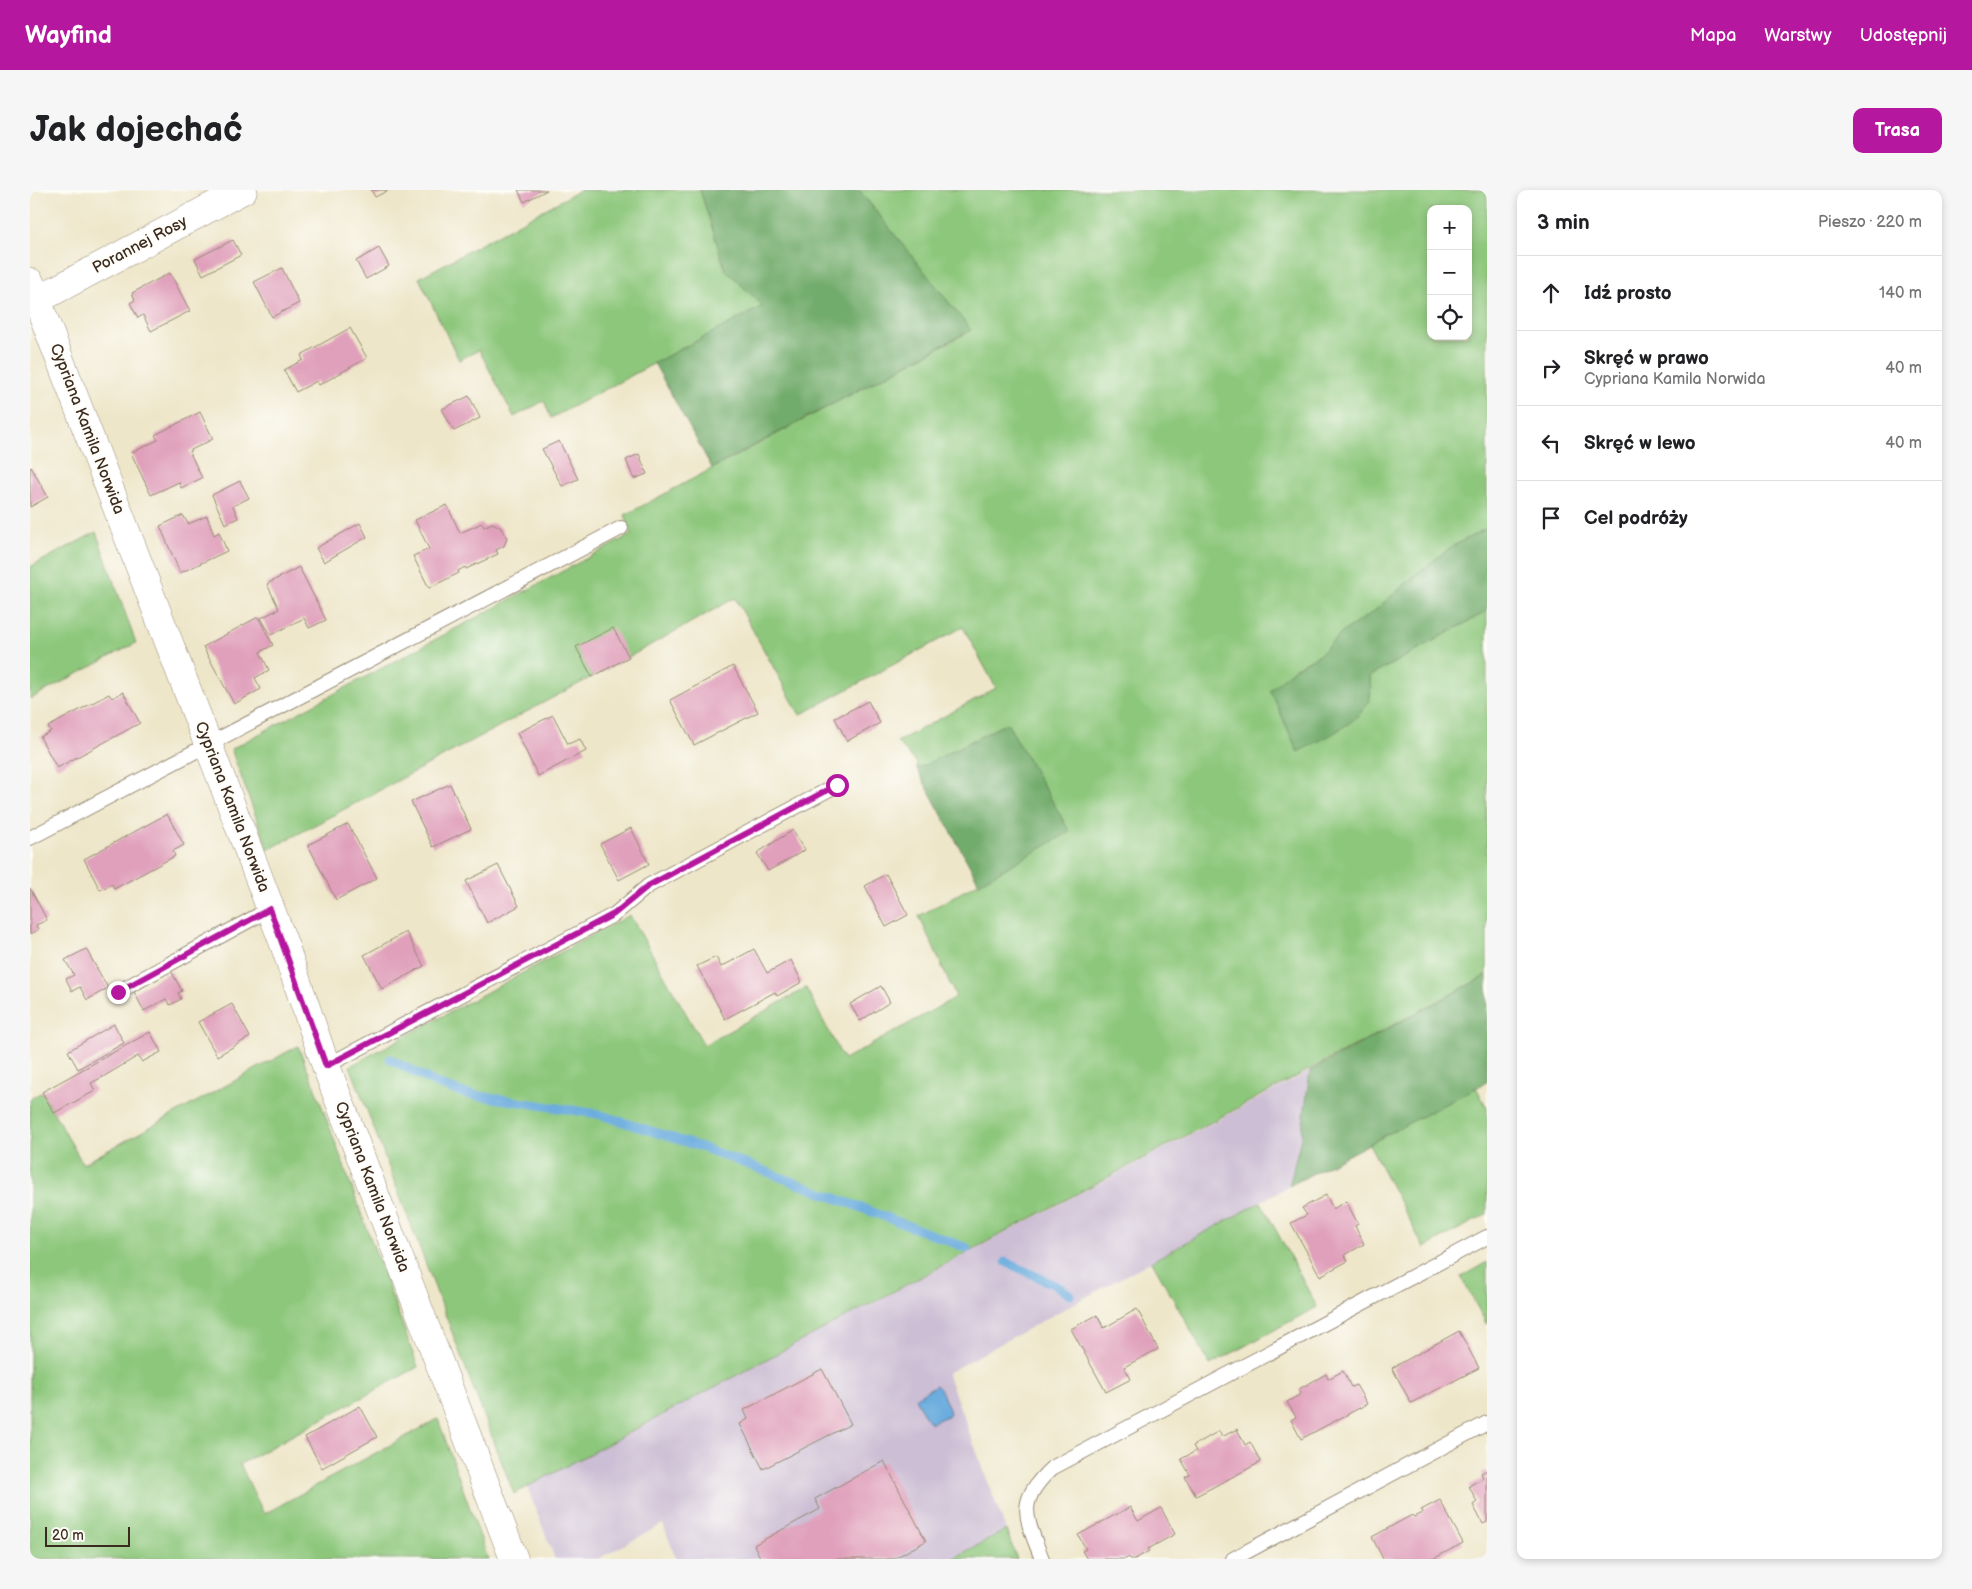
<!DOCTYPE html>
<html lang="pl">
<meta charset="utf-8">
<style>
:root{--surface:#fff;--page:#f6f6f6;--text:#202124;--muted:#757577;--line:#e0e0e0;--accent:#b5179e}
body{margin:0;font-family:"Balsamiq Sans",sans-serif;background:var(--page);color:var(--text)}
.controls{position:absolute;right:15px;top:15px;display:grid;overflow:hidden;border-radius:10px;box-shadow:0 2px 8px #0003}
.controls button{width:45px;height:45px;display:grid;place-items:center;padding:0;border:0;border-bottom:1px solid var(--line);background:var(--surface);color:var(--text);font:25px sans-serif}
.scale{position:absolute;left:15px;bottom:12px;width:85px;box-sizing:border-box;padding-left:5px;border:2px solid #3b2a1e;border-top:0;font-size:14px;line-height:18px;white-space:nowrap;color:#3b2a1e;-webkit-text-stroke:4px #fdfcf7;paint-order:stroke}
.stop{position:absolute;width:15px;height:15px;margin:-11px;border:4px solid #b5179e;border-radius:50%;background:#fff}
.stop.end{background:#b5179e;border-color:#fff;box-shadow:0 1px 5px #0008}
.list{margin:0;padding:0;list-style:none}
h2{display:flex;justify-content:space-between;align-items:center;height:65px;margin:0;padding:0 20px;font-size:21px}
h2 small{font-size:16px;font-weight:400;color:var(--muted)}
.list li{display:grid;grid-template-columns:32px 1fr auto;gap:15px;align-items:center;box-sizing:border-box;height:75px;padding:0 20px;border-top:1px solid var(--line)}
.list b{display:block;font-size:19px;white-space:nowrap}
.list p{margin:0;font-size:16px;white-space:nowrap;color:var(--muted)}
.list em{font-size:16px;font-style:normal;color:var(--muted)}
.icon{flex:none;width:28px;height:28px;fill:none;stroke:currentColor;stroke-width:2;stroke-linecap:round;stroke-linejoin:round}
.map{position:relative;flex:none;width:1457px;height:1369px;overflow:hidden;border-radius:10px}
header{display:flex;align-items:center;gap:30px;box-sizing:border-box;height:70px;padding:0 25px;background:var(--accent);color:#fff}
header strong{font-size:24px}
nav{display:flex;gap:28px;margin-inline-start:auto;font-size:18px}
.intro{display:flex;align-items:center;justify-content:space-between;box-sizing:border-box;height:120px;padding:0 30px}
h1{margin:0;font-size:35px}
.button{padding:12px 22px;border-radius:10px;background:var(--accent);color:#fff;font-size:18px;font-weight:700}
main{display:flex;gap:30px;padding:0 30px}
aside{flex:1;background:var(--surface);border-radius:10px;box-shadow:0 2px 8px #0003}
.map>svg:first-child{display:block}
.industrial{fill:#ccbed4}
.green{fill:#8dc77c;stroke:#64784d;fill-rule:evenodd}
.forest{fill:#72ac6c;stroke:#566b45}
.water{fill:#6aacde;stroke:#526b7e}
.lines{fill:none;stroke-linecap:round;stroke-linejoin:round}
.stream{stroke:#6aacde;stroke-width:9}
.building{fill:#e0a0bb}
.service-casing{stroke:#948874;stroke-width:16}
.minor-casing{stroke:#948874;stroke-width:29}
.service{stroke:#fff;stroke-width:14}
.minor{stroke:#fff;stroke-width:28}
.route{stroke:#b5179e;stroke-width:6}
.labels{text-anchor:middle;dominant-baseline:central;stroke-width:4;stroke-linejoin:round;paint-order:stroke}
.street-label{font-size:16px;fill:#3b2a1e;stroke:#fdfcf7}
</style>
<header>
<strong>Wayfind</strong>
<nav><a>Mapa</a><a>Warstwy</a><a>Udostępnij</a></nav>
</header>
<div class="intro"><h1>Jak dojechać</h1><a class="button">Trasa</a></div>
<main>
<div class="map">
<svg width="1457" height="1369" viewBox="0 0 1457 1369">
<rect width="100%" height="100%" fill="#fdfcf7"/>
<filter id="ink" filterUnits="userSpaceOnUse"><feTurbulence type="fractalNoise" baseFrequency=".02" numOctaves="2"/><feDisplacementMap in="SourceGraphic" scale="10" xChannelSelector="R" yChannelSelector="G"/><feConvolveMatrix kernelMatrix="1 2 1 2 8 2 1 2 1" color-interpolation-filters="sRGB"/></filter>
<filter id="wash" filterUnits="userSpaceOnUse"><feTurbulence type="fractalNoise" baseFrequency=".0096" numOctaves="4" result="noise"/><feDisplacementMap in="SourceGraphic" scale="20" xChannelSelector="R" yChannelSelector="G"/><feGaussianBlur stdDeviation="1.12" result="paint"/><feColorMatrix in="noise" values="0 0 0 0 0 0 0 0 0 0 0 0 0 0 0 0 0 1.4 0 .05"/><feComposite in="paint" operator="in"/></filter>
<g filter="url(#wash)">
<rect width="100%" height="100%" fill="#eee6c9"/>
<!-- industrial -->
<path class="industrial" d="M1280,881l-9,67 -12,48 -342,187 59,157 -54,29h-276l-13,-35 -65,35h-43l-28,-72z"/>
<!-- green -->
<path class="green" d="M550,0h120c12,36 37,89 63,116l-212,112 -7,-17 -30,16 -35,-67 -20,10 -40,-82z
M829,0h628v338l-36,19 -34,27 -45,39 -28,18 -25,24 -24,13 -11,52 14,32 72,-54v-22l117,-65v364l-973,519 -164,-428 280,-151 74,130 102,-57 38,72 112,-63 -37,-81 150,-84 -62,-109 -90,46v-6l-20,-21 99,-54 -33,-61 -163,88 -65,-117 -106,59 -361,193 -37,-101 401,-215 -7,-19 345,-184zM1401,19h37v127h-37z
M66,342l40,111 -106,56v-132z
M268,856l16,39 104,282 -178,97 24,50 174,-95 50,140h-458v-460l12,-7 41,72z
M1446,897l11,21v106l-63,34 -55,-104z
M1231,1012l56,105 -107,58 -58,-104z
M1457,1072v63l-26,-48z
M976,1340l11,29h-65z"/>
<!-- forest -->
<path class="forest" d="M670,0h159l112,140 -259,138 -58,-105 109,-57 -38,-37z
M1457,338v83l-117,65c0,7 2,17 -1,24 -9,24 -50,40 -71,52l-28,-62 25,-22 24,-13 25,-24 28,-18 45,-39 34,-27z
M977,533l63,109 -91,51 -62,-114z
M1457,785v107l-198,104 12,-48 9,-67z"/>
<!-- water -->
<path class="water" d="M906,1195l5,5 9,22 -1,3 -18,8 -3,-2 -13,-22 1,-2z"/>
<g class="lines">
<!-- stream -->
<path class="stream" d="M360,869l47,25 29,10 132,20 106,34 263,100
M976,1072l53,25 11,8"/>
</g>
<g id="blocks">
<!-- building -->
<path class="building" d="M341,0h18l-14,7z
M488,0h29l-23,12z
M203,50l8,15 -38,20 -8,-16z
M349,58l10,18 -23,13 -10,-18z
M252,78l17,35 -27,14 -18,-35z
M140,83l20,38 -39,20 -8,-16 -5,3 -8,-15 5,-3 -3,-7z
M320,138l17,30 -48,27 -2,-4 -21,11 -12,-22 19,-10 -2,-5z
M439,206l11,22 -26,13 -12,-22z
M170,222l13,27 -24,12 13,27 -21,10 -2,-6 -28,13 -20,-42 27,-13 -3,-5z
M529,251l19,38 -16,7 -20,-37z
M609,264l8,20 -13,5 -8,-19z
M1,277l17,30 -18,10v-39z
M210,291l9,17 -16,8 5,12 -13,6 -13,-29z
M417,315l13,28 22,-10 2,4 8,-4 8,4 7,11 -3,8 -8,4 2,4 -32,15 -1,-2 -7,4 1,2 -30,15 -16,-32 16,-7 -14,-29z
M153,325l5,9 19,-8 7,19 5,-3 8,19 -47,22 -20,-47z
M330,333l7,14 -43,25 -8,-14z
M269,377l27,53 -17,8 -5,-10 -33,17 -10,-17 18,-9 -12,-25z
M228,427l15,28 -13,7 9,18 -14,8 6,11 -27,15 -31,-57z
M583,438l16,29 -37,20 -16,-30z
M703,476l25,46 -64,33 -24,-45z
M93,502l17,31 -83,45 -17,-31 11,-6 -3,-4 61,-33 3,4z
M838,511l12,22 -33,18 -12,-23z
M523,525l15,29 12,-5 6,12 -48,25 -21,-43z
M420,594l21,45 -38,18 -22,-45z
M137,624l17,31 -11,6 2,5 -61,33 -2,-5 -12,6 -16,-31z
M318,634l29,54 -41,22 -28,-55z
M601,638l18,36 -30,16 -19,-36z
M763,640l12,20 -37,21 -11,-18z
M468,675l21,41 -32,17 -21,-42z
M856,684l22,41 -22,12 -21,-41z
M0,698l17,32 -11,5 2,5 -8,4z
M376,742l18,34 -42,23 -18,-34z
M56,759l22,39 -21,12 -7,-13 -8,4 -6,-12 8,-4 -9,-15z
M724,759l13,24 24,-13 11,22 -25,14 -2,-4 -50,27 -28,-53 19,-9 5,10z
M141,781l11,20 -4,2 3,6 -11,6 -4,-6 -22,12 -10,-19z
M851,796l9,16 -30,19 -10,-17z
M202,814l18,33 -33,19 -19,-34z
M84,834l10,19 -46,26 -10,-18z
M120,842l11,20 -19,10 -4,-6 -37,22 -10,5 4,8 -41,22 -12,-21z
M1296,1005l7,14 13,-8 12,23 -3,2 9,18 -19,11 3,6 -28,15 -29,-53 16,-8 -5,-7z
M1107,1119l21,40 -34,18 7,12 -25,13 -35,-63 26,-14 7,13z
M1429,1141l20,37 -68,35 -19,-35z
M792,1179l29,55 -88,45 -23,-45 8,-5 -4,-9z
M1313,1181l8,16 5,-2 11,19 -66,35 -10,-19 5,-3 -9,-15 14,-8 -2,-5 27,-15 2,5z
M330,1216l17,31 -55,31 -17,-31z
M1207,1239l8,16 5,-3 11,20 -65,34 -11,-19 5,-2 -9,-16 15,-8 -3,-5 26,-15 3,6z
M854,1271l42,80 -33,18h-132l-7,-14 66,-36 -5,-10z
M1457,1280v52l-4,2 -10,-19 4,-3 -8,-16 14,-8 -2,-5z
M1410,1310l23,43 -30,16h-50l-11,-22 40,-22 2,2 8,-4 -1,-3z
M1100,1317l8,14 23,-13 14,26 -27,15 1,2 -14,8h-5l-1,-2 -3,2h-39l-5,-8 4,-2 -8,-14z"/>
</g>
</g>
<g filter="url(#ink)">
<use href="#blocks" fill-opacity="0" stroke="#948874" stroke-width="1"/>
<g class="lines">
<defs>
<path id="service" d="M0,648l591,-310
M88,802l152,-83
M296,876l289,-152 33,-28 189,-101
M1012,1369c-16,-42 -27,-57 10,-91l435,-231
M1203,1369l254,-136"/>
<path id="minor" d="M0,92l178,462 76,200 42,122 188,493
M7,110l206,-110"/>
</defs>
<!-- service casing -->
<use href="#service" class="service-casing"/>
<!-- minor casing -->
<use href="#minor" class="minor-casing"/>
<!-- service -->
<use href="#service" class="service"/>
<!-- minor -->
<use href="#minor" class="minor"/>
</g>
</g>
<g class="lines" filter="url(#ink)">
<!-- route -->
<path class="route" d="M88,802l152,-83 56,157 288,-152 34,-28 189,-101"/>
</g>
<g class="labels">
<!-- street labels -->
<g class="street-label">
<text transform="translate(110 55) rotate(-28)">Porannej Rosy</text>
<text transform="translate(57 239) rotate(69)">Cypriana Kamila Norwida</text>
<text transform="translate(202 617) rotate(69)">Cypriana Kamila Norwida</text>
<text transform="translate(342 997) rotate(69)">Cypriana Kamila Norwida</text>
</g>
</g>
</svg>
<div class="controls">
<button>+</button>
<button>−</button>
<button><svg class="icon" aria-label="locate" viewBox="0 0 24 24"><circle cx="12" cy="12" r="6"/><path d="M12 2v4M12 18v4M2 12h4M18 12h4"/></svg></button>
</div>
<div class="scale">20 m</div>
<div class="stop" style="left:807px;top:595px"></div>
<div class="stop end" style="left:88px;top:802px"></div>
</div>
<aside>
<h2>3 min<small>Pieszo · 220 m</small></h2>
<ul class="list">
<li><svg class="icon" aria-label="ahead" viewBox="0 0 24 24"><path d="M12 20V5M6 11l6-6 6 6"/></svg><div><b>Idź prosto</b></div><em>140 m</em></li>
<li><svg class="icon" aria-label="right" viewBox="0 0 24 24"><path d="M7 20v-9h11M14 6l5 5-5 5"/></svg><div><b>Skręć w prawo</b><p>Cypriana Kamila Norwida</p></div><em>40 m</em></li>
<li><svg class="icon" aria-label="left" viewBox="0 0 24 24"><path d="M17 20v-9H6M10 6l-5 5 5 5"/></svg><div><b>Skręć w lewo</b></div><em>40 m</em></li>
<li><svg class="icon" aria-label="arrive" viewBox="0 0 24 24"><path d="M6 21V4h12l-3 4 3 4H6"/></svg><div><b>Cel podróży</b></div></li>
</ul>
</aside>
</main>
